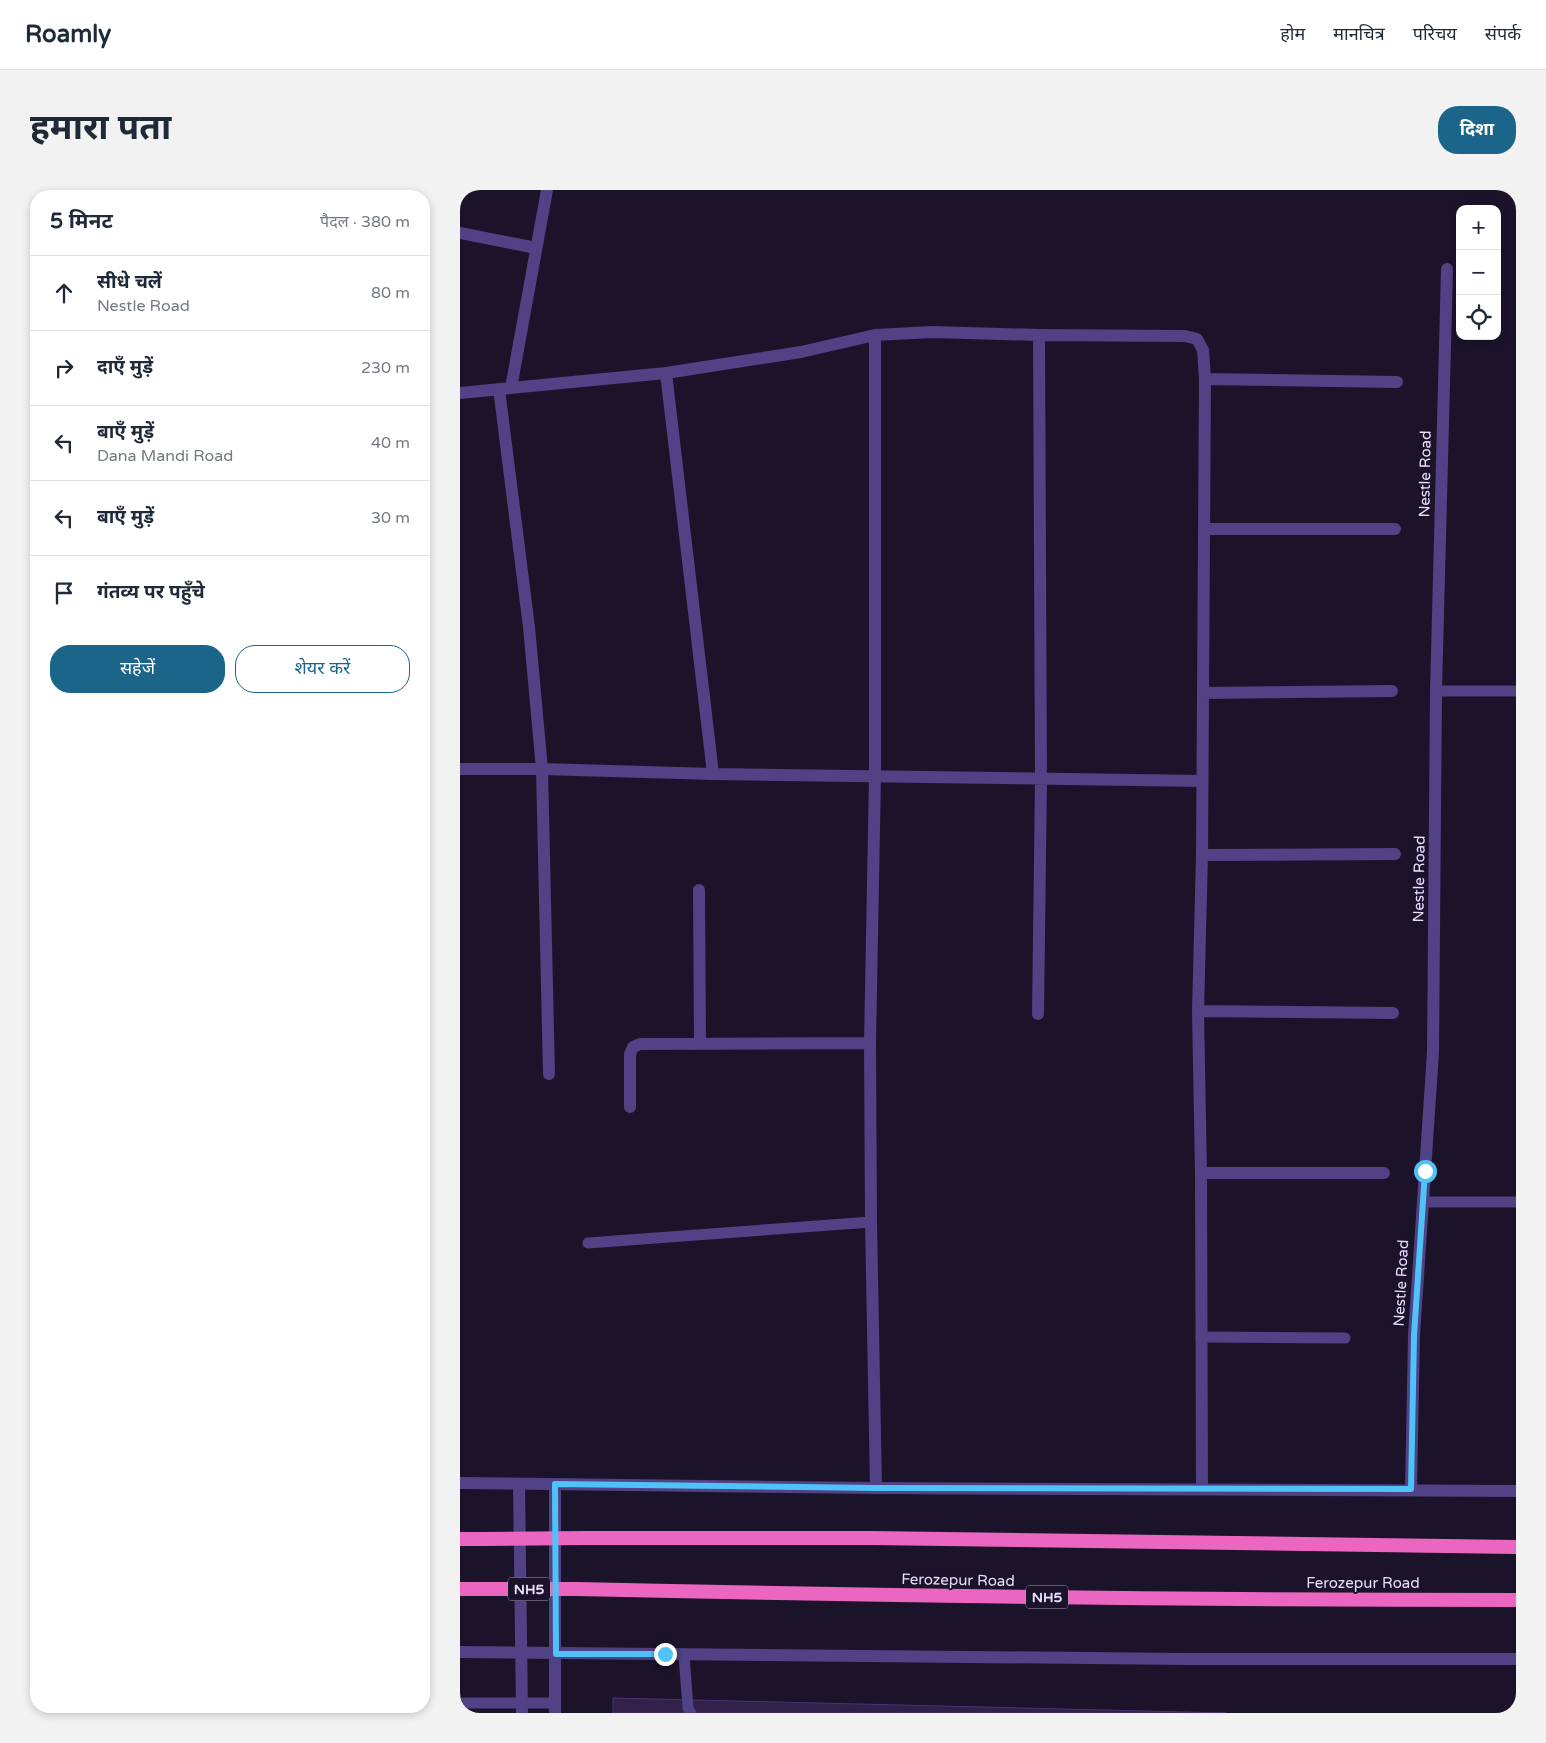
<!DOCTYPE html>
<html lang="hi">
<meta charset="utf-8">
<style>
:root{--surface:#fff;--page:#f2f2f3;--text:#1f2937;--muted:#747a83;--line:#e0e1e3;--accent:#1b658a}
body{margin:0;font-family:"Varela Round","Noto Sans Devanagari",sans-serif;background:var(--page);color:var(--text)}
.controls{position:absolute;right:15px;top:15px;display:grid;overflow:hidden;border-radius:10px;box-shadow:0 2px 8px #0003}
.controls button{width:45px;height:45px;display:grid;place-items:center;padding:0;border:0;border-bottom:1px solid var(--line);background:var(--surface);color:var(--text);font:25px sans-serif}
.stop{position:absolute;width:15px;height:15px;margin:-11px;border:4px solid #4fc3f7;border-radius:50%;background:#fff}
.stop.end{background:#4fc3f7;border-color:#fff;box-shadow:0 1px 5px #0008}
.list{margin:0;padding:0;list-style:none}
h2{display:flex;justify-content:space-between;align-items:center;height:65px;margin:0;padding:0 20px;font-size:21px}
h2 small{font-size:16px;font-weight:400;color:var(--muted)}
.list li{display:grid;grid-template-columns:32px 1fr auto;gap:15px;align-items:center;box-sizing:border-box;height:75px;padding:0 20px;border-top:1px solid var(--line)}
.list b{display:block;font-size:19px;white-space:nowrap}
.list p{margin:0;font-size:16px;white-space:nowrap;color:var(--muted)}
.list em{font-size:16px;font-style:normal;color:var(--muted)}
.actions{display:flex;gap:10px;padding:15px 20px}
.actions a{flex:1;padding:11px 0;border:1px solid var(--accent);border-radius:20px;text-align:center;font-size:18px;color:var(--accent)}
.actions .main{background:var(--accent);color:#fff}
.icon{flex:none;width:28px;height:28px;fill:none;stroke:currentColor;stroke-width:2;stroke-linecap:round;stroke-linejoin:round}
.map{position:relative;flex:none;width:1056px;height:1523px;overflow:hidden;border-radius:20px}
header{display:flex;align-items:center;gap:30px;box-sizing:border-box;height:70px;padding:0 25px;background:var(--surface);border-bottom:1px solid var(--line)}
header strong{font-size:24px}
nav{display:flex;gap:28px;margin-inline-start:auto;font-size:18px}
.intro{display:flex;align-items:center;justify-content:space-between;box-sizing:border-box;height:120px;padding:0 30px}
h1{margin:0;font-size:35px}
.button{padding:12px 22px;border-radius:20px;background:var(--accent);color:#fff;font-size:18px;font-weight:700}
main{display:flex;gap:30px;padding:0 30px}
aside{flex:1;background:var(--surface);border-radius:20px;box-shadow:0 2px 8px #0003}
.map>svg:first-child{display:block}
.building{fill:#312049;stroke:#4d3374}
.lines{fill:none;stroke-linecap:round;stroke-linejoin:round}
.service{stroke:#514185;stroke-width:11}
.minor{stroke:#514185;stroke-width:12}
.tertiary{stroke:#514185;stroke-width:12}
.trunk{stroke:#ea66c0;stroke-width:14}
.trunk-bridge{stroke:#ea66c0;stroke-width:14}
.route{stroke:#4fc3f7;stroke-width:6}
.labels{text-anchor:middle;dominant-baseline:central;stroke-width:4;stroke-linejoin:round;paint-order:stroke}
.shield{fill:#1b132a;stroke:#aaa0be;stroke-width:1}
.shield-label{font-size:14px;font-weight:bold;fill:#e7ddfd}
.street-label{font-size:15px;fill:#e7ddfd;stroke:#1b132a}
</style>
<header>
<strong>Roamly</strong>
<nav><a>होम</a><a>मानचित्र</a><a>परिचय</a><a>संपर्क</a></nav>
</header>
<div class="intro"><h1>हमारा पता</h1><a class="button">दिशा</a></div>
<main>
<aside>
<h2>5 मिनट<small>पैदल · 380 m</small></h2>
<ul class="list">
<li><svg class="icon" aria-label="ahead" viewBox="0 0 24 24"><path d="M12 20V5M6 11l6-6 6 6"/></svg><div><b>सीधे चलें</b><p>Nestle Road</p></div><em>80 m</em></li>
<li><svg class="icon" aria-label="right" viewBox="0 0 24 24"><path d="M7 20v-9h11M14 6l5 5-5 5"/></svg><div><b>दाएँ मुड़ें</b></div><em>230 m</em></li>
<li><svg class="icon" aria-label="left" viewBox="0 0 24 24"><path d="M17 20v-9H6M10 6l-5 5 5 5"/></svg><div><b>बाएँ मुड़ें</b><p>Dana Mandi Road</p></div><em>40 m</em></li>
<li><svg class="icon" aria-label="left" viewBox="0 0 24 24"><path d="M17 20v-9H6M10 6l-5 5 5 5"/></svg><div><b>बाएँ मुड़ें</b></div><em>30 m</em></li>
<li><svg class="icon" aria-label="arrive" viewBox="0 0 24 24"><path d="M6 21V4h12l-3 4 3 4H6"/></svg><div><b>गंतव्य पर पहुँचे</b></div></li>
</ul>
<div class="actions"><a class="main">सहेजें</a><a>शेयर करें</a></div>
</aside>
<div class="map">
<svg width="1056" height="1523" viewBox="0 0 1056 1523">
<rect width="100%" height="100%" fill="#1b132a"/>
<!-- building -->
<path class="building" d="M153,1508l613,15h-613z"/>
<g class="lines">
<!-- service -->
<path class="service" d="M976,501h80
M963,1012h93
M128,1053l283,-21
M741,1147l144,1
M224,1465l4,53 3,5
M0,1513h94"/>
<!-- minor -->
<path class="minor" d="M0,43l76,15
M415,145v441l-5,267 1,179 5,266
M206,183l47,401
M745,189l192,3
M51,198l36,-198
M39,199l30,238 13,142 7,305
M0,203l206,-20 135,-21 74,-17 57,-3 107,3 146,1 12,3 6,11 2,29 -3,476 -4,156 3,162 1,315
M744,339h191
M743,503l189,-2
M0,579h82l171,5 489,7
M742,665l193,-1
M239,700l1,154
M738,821l195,2
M578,824l3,-235 -2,-444
M170,917v-53l3,-7 7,-3 230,-1
M741,983h183
M59,1294l3,229
M951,1299l3,-153 19,-284 3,-361 11,-422
M95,1523v-229"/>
<!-- tertiary -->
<path class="tertiary" d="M0,1293l416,5 640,3
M0,1462l726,7h330"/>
<!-- trunk -->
<path class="trunk" d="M126,1348h285l645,9
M0,1349h22
M0,1399h21
M117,1399c313,7 626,11 939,11"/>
<!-- trunk-bridge -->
<path class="trunk-bridge" d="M22,1349l104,-1
M21,1399h96"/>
</g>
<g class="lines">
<!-- route -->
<path class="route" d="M205,1464h-109l-1,-170 321,4 535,1 3,-153 11,-165"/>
</g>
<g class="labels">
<!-- shield labels -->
<g class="shield">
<rect x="48" y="1387.5" width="42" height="23" rx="4"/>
<rect x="566" y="1395.5" width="42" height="23" rx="4"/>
</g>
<g class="shield-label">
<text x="69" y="1399">NH5</text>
<text x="587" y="1407">NH5</text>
</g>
<!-- street labels -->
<g class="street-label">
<text transform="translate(965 284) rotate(-89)">Nestle Road</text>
<text transform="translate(959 689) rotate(-89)">Nestle Road</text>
<text transform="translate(941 1093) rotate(-87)">Nestle Road</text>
<text transform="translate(498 1390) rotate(1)">Ferozepur Road</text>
<text x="903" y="1393">Ferozepur Road</text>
</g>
</g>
</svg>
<div class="controls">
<button>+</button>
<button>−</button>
<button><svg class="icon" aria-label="locate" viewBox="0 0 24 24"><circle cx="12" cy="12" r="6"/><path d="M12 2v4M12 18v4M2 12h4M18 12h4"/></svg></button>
</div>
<div class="stop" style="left:965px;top:981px"></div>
<div class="stop end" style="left:205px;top:1464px"></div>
</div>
</main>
